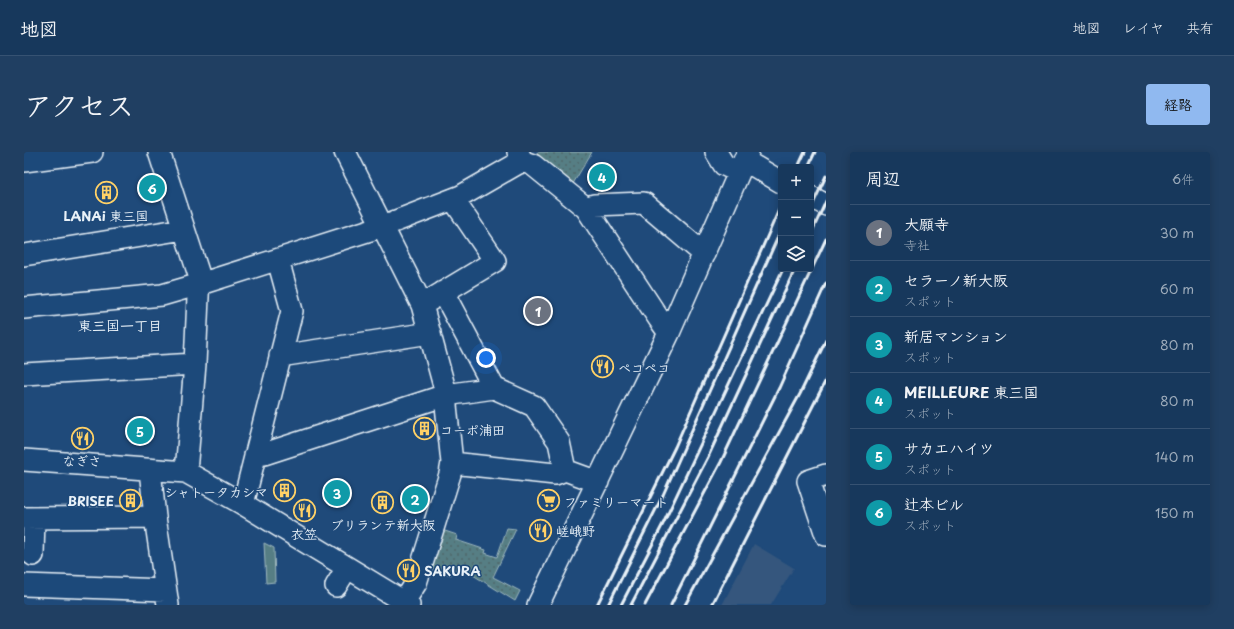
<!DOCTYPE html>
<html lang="ja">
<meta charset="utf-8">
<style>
:root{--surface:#17385c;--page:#203f62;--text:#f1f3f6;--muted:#9eacbb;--line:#365272;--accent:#90b9f0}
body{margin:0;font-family:"Playpen Sans","Klee One",sans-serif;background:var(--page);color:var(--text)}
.controls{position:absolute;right:12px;top:12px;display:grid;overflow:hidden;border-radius:4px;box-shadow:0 2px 10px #0003}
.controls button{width:36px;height:36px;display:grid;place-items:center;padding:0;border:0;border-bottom:1px solid var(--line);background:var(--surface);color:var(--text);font:20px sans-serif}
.you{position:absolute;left:462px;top:206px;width:14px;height:14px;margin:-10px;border:3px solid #fff;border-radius:50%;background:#1a73e8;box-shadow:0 0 0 6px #1a73e833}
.badge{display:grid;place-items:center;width:26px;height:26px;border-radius:50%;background:var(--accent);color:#fff;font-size:13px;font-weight:700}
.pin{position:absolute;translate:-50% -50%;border:2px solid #fff;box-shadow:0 1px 4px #0006}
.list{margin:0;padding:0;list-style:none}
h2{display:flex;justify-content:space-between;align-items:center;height:52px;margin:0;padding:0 16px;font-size:17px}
h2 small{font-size:13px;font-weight:400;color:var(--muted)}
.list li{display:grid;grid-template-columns:26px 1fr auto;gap:12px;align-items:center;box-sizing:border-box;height:56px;padding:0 16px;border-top:1px solid var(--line)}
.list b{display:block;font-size:15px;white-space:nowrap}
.list p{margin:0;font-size:13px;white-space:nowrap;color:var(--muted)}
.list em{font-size:13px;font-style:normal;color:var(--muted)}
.icon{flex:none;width:22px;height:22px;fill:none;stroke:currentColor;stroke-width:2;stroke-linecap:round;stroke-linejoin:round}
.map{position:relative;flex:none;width:802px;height:453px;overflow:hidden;border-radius:4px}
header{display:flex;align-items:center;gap:24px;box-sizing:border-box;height:56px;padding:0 20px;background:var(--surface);border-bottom:1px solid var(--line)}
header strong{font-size:19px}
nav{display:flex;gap:22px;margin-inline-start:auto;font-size:14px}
.intro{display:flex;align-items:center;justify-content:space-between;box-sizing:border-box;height:96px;padding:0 24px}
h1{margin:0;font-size:28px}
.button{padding:10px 18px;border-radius:4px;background:var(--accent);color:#111;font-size:14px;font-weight:700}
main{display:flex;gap:24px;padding:0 24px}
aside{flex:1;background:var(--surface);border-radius:4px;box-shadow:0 2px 10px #0003}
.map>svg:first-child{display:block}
.built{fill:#34567d}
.grass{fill:#567e84;stroke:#9fb8be}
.garden{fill:url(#garden-dots);stroke:#9fb8be}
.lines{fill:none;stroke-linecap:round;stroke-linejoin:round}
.minor-casing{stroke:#e8f1f8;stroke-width:24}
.minor{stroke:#1f4a7a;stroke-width:21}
.rail{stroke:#e8f1f8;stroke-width:3}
.labels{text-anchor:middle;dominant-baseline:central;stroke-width:3;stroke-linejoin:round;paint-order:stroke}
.poi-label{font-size:13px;font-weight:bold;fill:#e8f1f8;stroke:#1f4a7a;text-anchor:start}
.neighbourhood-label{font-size:14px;font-weight:bold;fill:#e8f1f8;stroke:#1f4a7a}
</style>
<header>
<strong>地図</strong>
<nav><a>地図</a><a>レイヤ</a><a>共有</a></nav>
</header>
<div class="intro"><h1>アクセス</h1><a class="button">経路</a></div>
<main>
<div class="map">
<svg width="802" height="453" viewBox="0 0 802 453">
<defs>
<pattern id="garden-dots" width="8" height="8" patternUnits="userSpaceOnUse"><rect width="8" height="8" fill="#567e84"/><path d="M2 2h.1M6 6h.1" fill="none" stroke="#4f666a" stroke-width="1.8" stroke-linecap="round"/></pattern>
</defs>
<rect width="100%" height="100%" fill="#1f4a7a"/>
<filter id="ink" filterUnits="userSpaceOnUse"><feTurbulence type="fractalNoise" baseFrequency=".025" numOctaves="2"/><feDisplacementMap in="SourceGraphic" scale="8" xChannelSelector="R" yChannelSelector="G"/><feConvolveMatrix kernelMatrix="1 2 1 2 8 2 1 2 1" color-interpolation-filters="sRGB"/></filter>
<g filter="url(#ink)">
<!-- built -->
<path class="built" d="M730,392l40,24 -23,37h-49z"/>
<!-- grass -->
<path class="grass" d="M240,391l10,5 1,34 -9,1z"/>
<!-- garden -->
<path class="garden" d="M514,0h54l-21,35 -40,-30z
M483,376l9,1 -23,48 27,14 -5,10 -42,-26 -20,-6 -2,6 -24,-8 12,-38 18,6 -1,5 30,10 -1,3 12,4z"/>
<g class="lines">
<defs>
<path id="minor" d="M135,0l40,123 -4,89 -9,108
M321,0l77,153 22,81 8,77 -2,11 -34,109 -12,19
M494,0l4,9 11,4 53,43 8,-3 50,-2 60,51
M692,0l8,13 15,7
M720,8l37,22
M0,9l68,-9
M787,45l15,8
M562,56l73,111 10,14
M0,103l160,-26
M419,140l51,96
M398,153l73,-44 -42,-62
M0,156l138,-13 38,-11 183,-58 78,-30 61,-35
M256,204l150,-23
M0,222l171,-10
M231,303l9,-1 182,-59 48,-7 40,18 25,36 6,28
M0,308l162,12 57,32 166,101
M428,311l103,11 10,-4 33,12
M126,318l5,47 13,88
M802,323l-18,6 18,54
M219,352l49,-193 -14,-51
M0,366l131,-1
M9,403l1,-37
M0,433l141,5
M312,434l11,-18
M514,453l131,-272 79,-181"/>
</defs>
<!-- minor casing -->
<use href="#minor" class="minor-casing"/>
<!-- minor -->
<use href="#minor" class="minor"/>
<!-- rail -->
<path class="rail" d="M774,15l7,-15
M784,15l7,-15
M787,56l15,-32
M787,82l15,-33
M573,453l78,-158 106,-242
M584,453l55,-110 118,-265
M597,453l43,-83 119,-253
M607,453l77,-148 87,-188
M621,453l76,-143 105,-223
M647,453l108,-217 47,-105
M661,453l115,-211 26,-54
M688,453l114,-225"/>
</g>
</g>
<!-- icons -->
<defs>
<symbol id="building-ring" viewBox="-11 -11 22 22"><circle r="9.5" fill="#1f4a7a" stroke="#ffd166" stroke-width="1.5"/><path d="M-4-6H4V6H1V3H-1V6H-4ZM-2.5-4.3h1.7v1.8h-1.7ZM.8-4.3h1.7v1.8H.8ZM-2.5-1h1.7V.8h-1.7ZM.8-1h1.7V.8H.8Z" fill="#ffd166"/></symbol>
<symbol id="restaurant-ring" viewBox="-11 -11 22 22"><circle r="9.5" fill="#1f4a7a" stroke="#ffd166" stroke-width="1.5"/><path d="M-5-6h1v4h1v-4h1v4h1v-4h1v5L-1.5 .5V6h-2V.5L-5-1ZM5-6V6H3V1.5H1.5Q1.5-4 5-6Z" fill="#ffd166"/></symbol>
<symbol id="supermarket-ring" viewBox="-11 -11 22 22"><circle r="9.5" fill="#1f4a7a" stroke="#ffd166" stroke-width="1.5"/><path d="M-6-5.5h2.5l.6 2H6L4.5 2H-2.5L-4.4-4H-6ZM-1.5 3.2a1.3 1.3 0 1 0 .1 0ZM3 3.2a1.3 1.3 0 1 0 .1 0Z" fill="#ffd166"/></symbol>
</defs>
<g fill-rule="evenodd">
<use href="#building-ring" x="70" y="28" width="25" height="25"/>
<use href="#restaurant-ring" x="566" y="202" width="25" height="25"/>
<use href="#building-ring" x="388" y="264" width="25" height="25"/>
<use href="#restaurant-ring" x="46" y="274" width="25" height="25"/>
<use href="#building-ring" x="248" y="326" width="25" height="25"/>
<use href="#building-ring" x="94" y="336" width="25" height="25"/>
<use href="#supermarket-ring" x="512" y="336" width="25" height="25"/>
<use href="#building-ring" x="346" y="338" width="25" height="25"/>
<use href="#restaurant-ring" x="268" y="346" width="25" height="25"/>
<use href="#restaurant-ring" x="504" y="366" width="25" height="25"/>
<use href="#restaurant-ring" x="372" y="406" width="25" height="25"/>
</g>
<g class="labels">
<!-- poi labels -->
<g class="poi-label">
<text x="82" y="63" text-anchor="middle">LANAi 東三国</text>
<text x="594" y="215">ペコペコ</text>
<text x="416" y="277">コーポ浦田</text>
<text x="58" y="308" text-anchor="middle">なぎさ</text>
<text x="244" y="339" text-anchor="end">シャトータカシマ</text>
<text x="90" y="348" text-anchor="end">BRISEE</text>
<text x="540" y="349">ファミリーマート</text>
<text x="359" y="372" text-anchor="middle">ブリランテ新大阪</text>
<text x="532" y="378">嵯峨野</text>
<text x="280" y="381" text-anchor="middle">衣笠</text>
<text x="400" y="418">SAKURA</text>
</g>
<!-- neighbourhood labels -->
<g class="neighbourhood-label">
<text x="96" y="173">東三国一丁目</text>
</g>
</g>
</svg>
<div class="controls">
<button>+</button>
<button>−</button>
<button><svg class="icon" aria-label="layers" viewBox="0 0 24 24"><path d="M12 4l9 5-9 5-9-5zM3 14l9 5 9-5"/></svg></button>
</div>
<div class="you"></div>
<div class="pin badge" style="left:514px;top:159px;background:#6b7280">1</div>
<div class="pin badge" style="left:391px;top:347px;background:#0f9aa8">2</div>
<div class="pin badge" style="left:313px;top:341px;background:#0f9aa8">3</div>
<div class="pin badge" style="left:578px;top:25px;background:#0f9aa8">4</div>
<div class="pin badge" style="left:116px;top:279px;background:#0f9aa8">5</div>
<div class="pin badge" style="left:128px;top:36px;background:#0f9aa8">6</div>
</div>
<aside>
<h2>周辺<small>6件</small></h2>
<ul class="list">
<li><span class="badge" style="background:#6b7280">1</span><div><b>大願寺</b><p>寺社</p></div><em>30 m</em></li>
<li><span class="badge" style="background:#0f9aa8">2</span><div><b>セラーノ新大阪</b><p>スポット</p></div><em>60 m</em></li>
<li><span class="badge" style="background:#0f9aa8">3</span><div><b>新居マンション</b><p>スポット</p></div><em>80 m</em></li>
<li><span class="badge" style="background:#0f9aa8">4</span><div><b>MEILLEURE 東三国</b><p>スポット</p></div><em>80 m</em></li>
<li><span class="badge" style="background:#0f9aa8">5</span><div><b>サカエハイツ</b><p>スポット</p></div><em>140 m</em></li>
<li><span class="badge" style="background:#0f9aa8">6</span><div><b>辻本ビル</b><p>スポット</p></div><em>150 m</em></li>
</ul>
</aside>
</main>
